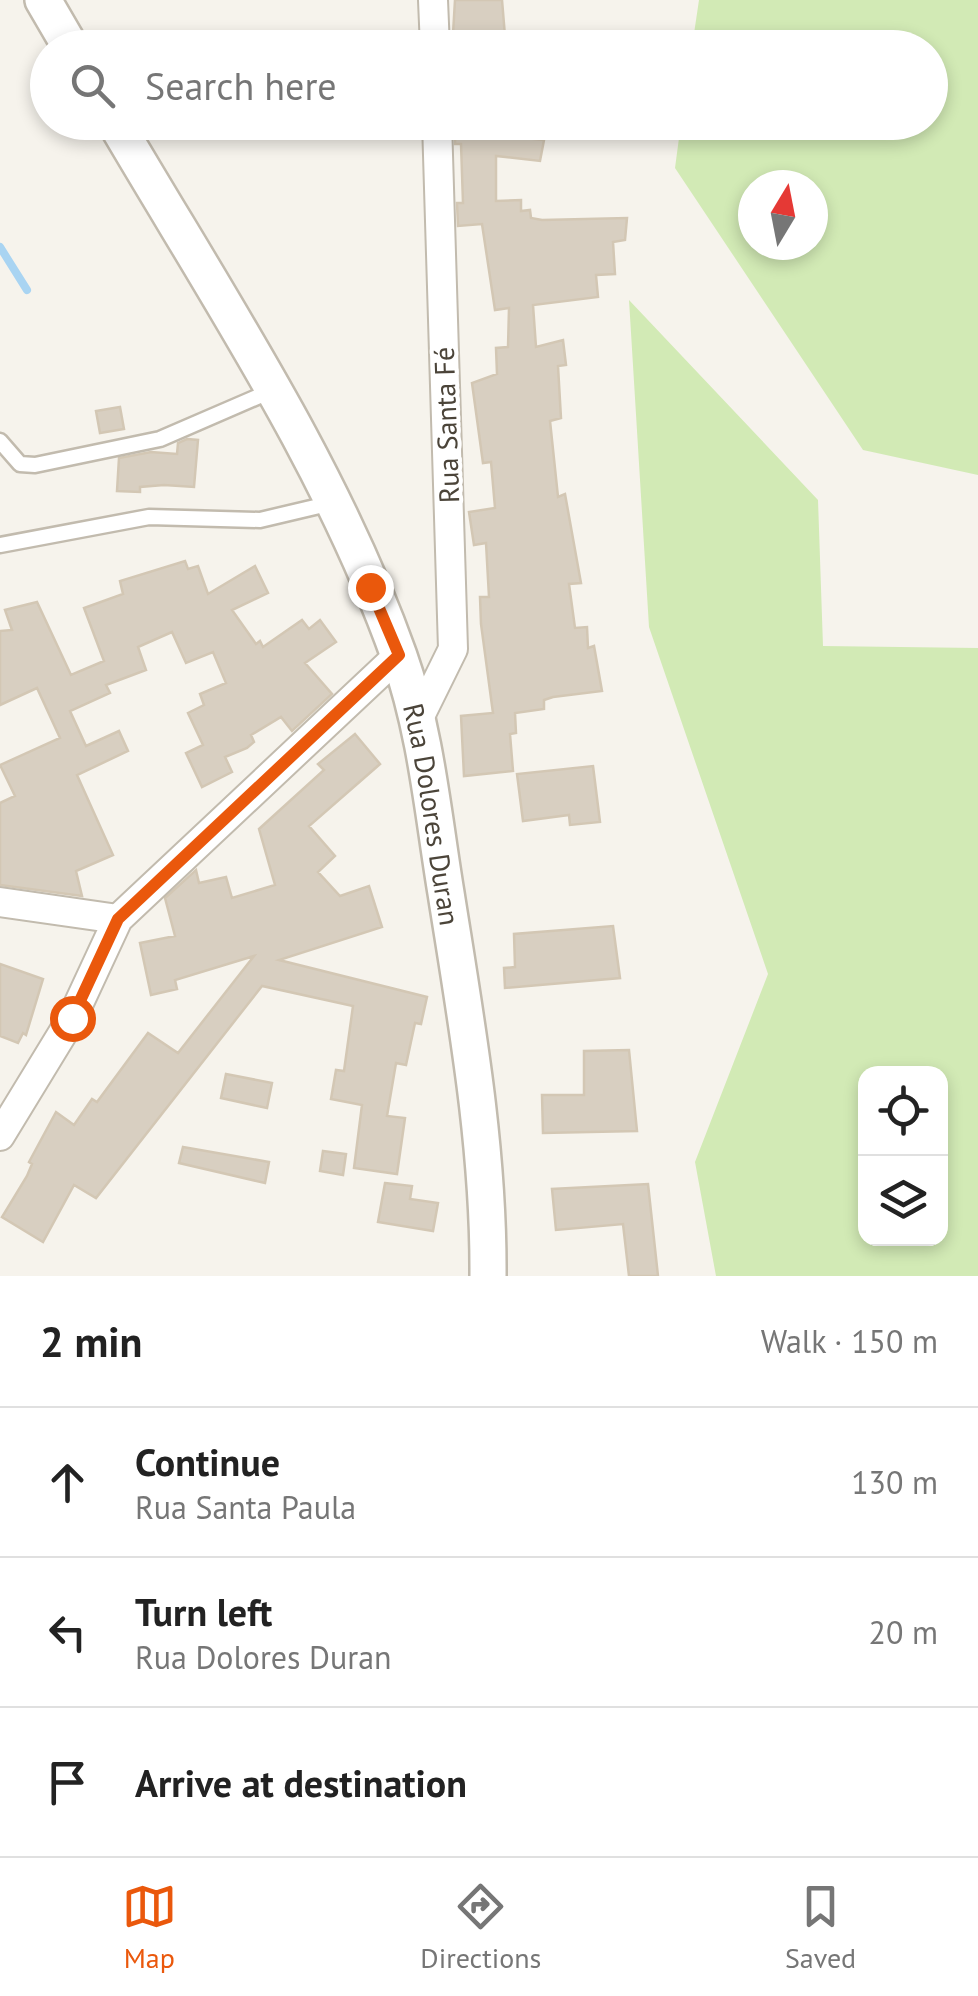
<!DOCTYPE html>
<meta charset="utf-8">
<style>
:root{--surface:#fff;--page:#f6f6f6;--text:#222;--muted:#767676;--line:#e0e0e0;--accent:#ea580c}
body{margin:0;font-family:"PT Sans",sans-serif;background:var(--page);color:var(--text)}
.controls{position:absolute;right:30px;bottom:30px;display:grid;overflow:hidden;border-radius:20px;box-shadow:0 5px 15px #0003}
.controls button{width:90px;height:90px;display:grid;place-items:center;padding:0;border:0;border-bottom:2px solid var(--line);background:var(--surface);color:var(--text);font:50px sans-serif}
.compass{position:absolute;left:738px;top:170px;width:90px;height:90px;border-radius:50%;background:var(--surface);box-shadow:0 5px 15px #0003;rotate:10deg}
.stop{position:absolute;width:30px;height:30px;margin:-22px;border:8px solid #ea580c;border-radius:50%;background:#fff}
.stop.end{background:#ea580c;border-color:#fff;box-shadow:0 2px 10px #0008}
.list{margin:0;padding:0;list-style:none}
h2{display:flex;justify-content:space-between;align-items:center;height:130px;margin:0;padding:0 40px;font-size:42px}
h2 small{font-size:32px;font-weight:400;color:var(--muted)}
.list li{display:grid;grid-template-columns:65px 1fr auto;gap:30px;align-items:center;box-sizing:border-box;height:150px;padding:0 40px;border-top:2px solid var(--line)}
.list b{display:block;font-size:38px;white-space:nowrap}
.list p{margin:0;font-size:32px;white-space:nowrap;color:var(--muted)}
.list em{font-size:32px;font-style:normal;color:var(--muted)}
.icon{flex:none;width:55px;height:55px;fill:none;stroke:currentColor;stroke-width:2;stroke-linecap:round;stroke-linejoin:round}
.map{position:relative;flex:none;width:978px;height:1276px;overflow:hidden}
.search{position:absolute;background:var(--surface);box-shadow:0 5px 15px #0003;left:30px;right:30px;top:30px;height:110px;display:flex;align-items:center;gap:25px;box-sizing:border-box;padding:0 35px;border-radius:55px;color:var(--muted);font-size:38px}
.sheet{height:580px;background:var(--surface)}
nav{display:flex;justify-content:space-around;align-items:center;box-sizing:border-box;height:140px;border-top:2px solid var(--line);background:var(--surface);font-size:28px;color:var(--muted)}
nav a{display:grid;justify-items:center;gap:5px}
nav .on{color:var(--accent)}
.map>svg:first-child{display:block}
.green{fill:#d2eab5;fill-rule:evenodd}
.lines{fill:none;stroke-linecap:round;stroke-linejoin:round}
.stream{stroke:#a9d4f2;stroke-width:8}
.building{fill:#d8cfc1;stroke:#d3c7b4;stroke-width:2.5}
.service-casing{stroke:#c2bbae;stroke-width:19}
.minor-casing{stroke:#c2bbae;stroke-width:32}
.tertiary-casing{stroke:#c2bbae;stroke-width:40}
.service{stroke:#fff;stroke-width:14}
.minor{stroke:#fff;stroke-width:28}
.tertiary{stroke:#fff;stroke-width:35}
.route{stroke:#ea580c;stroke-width:12}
.labels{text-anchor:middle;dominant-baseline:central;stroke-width:8;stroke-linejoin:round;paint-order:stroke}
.street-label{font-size:28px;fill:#4b4439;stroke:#fff}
</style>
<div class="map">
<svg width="978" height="1276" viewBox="0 0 978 1276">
<rect width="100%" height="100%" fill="#f6f3ec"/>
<!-- green -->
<path class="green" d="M699,0h279v475l-115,-25 -188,-282 6,-45 249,-1v-74l-238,-1zM753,185h60v60h-60z
M629,300l189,200 5,146 155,2v628h-262l-21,-114 73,-188 -119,-347zM866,1074h74v164h-74z"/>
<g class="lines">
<!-- stream -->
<path class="stream" d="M0,247l27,43"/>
</g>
<!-- building -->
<path class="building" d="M455,0h47l4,48h-46l-1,-12 -6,-2z
M455,122h41v13l48,5 -4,21 -44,-5v45l25,-1v11l9,-1 1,8 11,2 85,-2 -2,22 -12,2 2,32 -19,1 2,22 -65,8 3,42 27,-7 3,25 -8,1 3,52 -11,3 8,76 7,-3 16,89 -12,1 6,44 12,-1 1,21 6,-2 8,45 -49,6 -9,3v9l-29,4 1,20 -6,1 3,37 -49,5 -3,-60 32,-3 -12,-89 -1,-27h9l-3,-54 -12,2 -5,-33 26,-4 -4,-46 -8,1 -11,-80 25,-9 -1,-26 12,-1 1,-39 -14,2 -13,-86 -24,2 -1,-23h6l-2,-59h-6z
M120,407l4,22 -24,4 -4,-22z
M187,439l11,1 -4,47 -30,-2 -24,2v5l-23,-1 2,-33 32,-6 26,2 1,-11z
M185,561l3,8 10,-3 10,28 47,-28 13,27 -36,17 24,34 4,-3 3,6 39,-27 7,9 11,-9 16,22 -31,21 27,31 -40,37 -11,-14 -30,18 3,7 -7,6 -22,9 7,15 -30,15 -16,-34 17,-8 -15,-32 16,-8 -4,-11 26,-11 -13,-31 -27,11 -14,-31 -34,15 8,23 -40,15 4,8 -40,18 16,35 33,-15 9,20 -51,24 36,80 -37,16 6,25 -82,-11v-82l15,-7 -15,-31 60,-27 -23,-50 -37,17v-74l12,-1 -7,-20 32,-8 34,73 33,-14 -20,-53 39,-14 -3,-13z
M355,734l25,30 -71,62 26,30 -17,16 22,24 29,-10 13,41 -103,33 148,37 -6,27 -6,-1 -9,42 -10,-2 -9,53 18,2 -8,56 -43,-6 8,-63 -31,-6 5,-29 8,1 9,-65 -91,-20 -166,212 -22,-13 -31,57 -41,-25 25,-41 5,-12 -3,-2 27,-50 18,13 18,-26 5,3 51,-69 30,20 76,-97 -79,24 2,9 -26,6 -11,-52 35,-7 -10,-38 31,-28 3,13 27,-6 6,21 43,-13 -16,-56 65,-59 -6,-6z
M593,766l7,56 -30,3 -1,-10 -46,6 -6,-47z
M613,926l7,52 -115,10 -1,-20 11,-1 -1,-33z
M0,964l43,15 -17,56 -3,-2 -5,10 -18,-7z
M629,1050l8,81 -94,2 -1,-38h42v-44z
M226,1074l46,9 -5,25 -46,-10z
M183,1147l86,15 -4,21 -86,-20z
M323,1151l23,3 -3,21 -23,-4z
M385,1183l27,3 -2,13 28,4 -5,28 -55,-9z
M648,1184l10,92h-29l-6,-52 -67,6 -4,-41z"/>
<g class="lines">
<defs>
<path id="service" d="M0,441l20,23 15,1 125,-26 111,-48
M0,545l149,-28 111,3 72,-17"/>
<path id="minor" d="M433,0l2,48
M418,720l35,-71 -16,-527
M0,902l118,17
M0,1136l72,-118 46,-99 281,-264"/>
<g id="tertiary">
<path d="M43,0l28,48"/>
<path id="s1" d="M115,122c102,174 216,343 284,534 27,76 34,158 47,237 20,127 43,254 42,383"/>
</g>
</defs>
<!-- service casing -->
<use href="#service" class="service-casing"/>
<!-- minor casing -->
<use href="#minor" class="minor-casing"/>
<!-- tertiary casing -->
<use href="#tertiary" class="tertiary-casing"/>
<!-- service -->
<use href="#service" class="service"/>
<!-- minor -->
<use href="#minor" class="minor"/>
<!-- tertiary -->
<use href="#tertiary" class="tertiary"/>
</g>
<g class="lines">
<!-- route -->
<path class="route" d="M72,1018l46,-99 281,-264 -29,-68"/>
</g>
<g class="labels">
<!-- street labels -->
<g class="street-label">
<text transform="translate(446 425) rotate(-92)">Rua Santa Fé</text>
<text stroke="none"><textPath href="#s1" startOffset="768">Rua Dolores Duran</textPath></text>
</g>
</g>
</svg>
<div class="controls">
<button><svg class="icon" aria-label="locate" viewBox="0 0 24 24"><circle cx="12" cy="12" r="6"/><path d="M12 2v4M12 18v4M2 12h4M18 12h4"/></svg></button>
<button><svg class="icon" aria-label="layers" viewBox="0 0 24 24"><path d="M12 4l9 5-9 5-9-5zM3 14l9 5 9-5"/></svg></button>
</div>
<svg class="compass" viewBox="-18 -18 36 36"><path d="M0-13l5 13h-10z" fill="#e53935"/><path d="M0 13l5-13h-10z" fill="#767676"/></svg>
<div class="stop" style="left:72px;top:1018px"></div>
<div class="stop end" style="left:370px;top:587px"></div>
<div class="search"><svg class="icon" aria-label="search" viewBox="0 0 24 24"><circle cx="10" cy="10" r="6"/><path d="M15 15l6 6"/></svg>Search here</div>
</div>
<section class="sheet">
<h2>2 min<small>Walk · 150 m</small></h2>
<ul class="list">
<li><svg class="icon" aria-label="ahead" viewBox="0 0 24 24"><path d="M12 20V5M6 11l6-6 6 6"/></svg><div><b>Continue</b><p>Rua Santa Paula</p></div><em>130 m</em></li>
<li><svg class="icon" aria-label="left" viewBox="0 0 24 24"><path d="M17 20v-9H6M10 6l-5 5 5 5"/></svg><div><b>Turn left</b><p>Rua Dolores Duran</p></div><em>20 m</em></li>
<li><svg class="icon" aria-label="arrive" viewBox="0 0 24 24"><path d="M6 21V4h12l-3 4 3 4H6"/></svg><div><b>Arrive at destination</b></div></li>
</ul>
</section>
<nav>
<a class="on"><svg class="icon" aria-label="map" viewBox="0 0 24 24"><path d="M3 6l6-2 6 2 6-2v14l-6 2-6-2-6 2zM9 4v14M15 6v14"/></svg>Map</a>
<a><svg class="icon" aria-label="directions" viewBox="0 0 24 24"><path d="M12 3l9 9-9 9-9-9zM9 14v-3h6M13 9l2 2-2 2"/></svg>Directions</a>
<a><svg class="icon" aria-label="saved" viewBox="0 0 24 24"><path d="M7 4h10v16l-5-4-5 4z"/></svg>Saved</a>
</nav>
